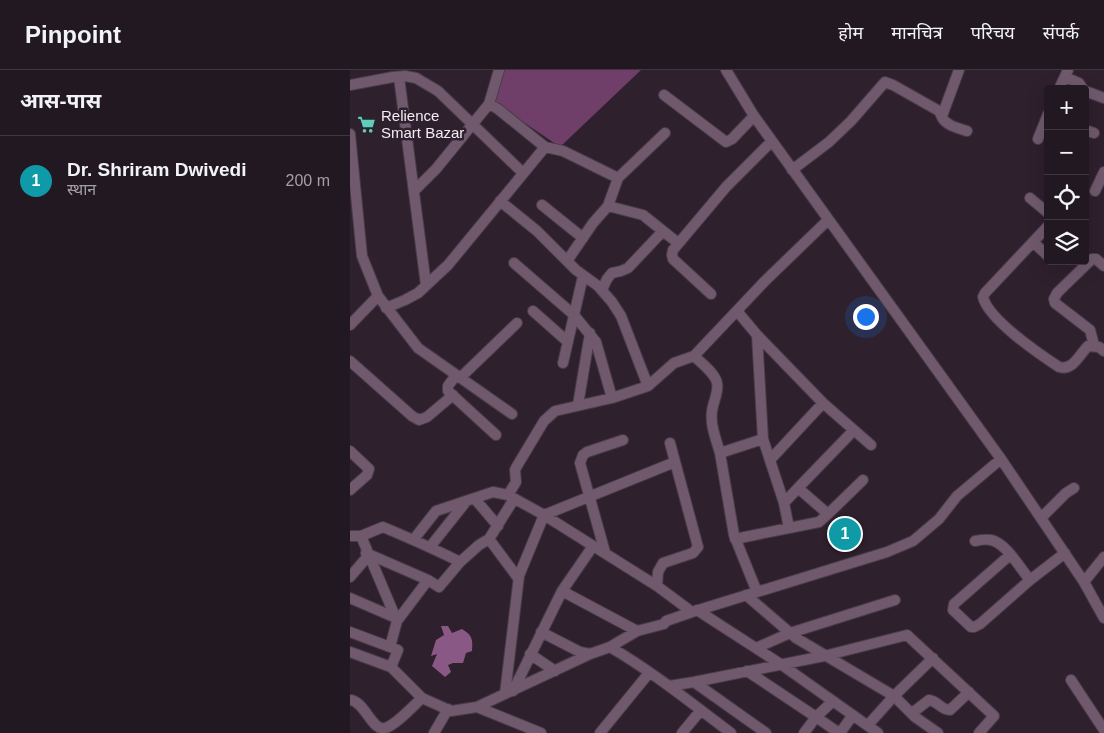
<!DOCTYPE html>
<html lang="hi">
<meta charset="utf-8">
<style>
:root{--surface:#221822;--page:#2e252f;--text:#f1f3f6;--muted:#a2a0a5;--line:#3f3740;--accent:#5cceba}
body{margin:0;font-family:Helvetica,"Noto Sans Devanagari",sans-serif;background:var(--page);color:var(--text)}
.controls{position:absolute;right:15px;top:15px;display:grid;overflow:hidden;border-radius:5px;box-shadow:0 5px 20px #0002}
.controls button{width:45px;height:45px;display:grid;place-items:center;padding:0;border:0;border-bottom:1px solid var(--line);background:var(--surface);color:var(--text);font:25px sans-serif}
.you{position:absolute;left:515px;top:246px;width:18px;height:18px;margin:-12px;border:4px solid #fff;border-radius:50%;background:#1a73e8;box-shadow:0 0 0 8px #1a73e833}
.badge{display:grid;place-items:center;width:32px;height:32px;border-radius:50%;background:var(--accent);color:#fff;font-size:16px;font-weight:700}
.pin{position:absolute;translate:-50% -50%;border:2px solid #fff;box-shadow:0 1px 5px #0006}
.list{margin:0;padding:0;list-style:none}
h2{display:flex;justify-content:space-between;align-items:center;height:65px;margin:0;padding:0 20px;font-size:21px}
h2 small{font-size:16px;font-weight:400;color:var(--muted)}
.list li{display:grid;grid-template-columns:32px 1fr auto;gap:15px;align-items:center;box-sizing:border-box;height:90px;padding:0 20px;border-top:1px solid var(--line)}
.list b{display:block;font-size:19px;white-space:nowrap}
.list p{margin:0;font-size:16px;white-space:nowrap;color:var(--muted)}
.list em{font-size:16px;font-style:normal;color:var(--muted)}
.icon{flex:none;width:28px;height:28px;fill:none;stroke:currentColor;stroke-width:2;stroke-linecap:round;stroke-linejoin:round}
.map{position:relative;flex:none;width:754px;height:663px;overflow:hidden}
header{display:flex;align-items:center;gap:30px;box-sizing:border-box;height:70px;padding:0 25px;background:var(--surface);border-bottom:1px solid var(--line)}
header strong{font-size:24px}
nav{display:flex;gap:28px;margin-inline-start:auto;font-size:18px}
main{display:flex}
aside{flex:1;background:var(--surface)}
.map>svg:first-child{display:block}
.forest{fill:#6f3f6a}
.water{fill:#8a5885}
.building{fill:#c48fbe}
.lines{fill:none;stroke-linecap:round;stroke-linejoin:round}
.minor-casing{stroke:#4a3c49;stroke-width:12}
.minor{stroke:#70596d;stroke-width:10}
.labels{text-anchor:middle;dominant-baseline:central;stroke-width:5;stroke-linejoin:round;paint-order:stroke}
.poi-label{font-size:15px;fill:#f4ebf3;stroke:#2e202d;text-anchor:start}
</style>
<header>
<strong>Pinpoint</strong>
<nav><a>होम</a><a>मानचित्र</a><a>परिचय</a><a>संपर्क</a></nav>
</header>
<main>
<aside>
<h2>आस-पास<small></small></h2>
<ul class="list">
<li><span class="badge" style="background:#0f9aa8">1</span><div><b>Dr. Shriram Dwivedi</b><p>स्थान</p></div><em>200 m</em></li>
</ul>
</aside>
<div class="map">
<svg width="754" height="663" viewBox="0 0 754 663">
<rect width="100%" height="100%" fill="#2e202d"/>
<!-- forest -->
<path class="forest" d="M151,0h140l-81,77 -69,-47z"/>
<!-- water -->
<path class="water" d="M91,556h7l4,7 10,-4c10,6 11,10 10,22l-6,2 -3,10h-10l-5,2 3,7 -6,5 -13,-11 5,-12 -6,2 5,-16 8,-5z"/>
<!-- building -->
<path class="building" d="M497,456l5,11 -9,4 -5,-11z"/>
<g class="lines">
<defs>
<path id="minor" d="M376,0l28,46 247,343 83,123 20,36
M49,7l27,208
M715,7l14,6 4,6
M0,15l43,-8 12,-1 11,2 22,13 85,82
M709,19l9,-19
M735,21l19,7
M314,25l62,47 6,-3 22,-23
M139,34l10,-34
M592,46l17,-46
M735,60l9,3
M0,64l12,122 16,40 40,52 94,66
M688,69l10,-25
M442,100l37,-28 22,-21 34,-39 8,3 46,26c2,3 3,9 7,11 5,5 15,7 21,9
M64,121l22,-22 53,-65 9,5 47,38
M745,121l9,-19
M680,128l18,15
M150,131l37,30 39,39 22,16 14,16 9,14 27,70
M192,135l41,33
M258,136l35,9 35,28
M698,156l-63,67 -2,4c5,22 56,57 76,70 14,4 20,-12 29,-21l11,1 5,4
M683,172l15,14
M217,191l26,-38 15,-17 10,-28 47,-45
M164,193l60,52 22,27 16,56
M252,220l5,-11 5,-6 9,-2 7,-3 35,-37
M361,224l-38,-35 -1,-4 1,-5 53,-63 46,-46
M36,238l19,-8 13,-7 30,-28 97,-118 18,4 55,27
M183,241l35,31
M387,241l20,24 66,68 48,42
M0,255l28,-29
M407,265l6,104 21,64 14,-15 30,26 35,-34
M744,275l-4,-15 -35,-27 -1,-4 3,-6 35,-34h4l8,7
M0,291l62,55 7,4 8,-3 26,-22
M213,293l20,-87
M106,305l-8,11v5l48,44
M110,308l57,-55
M228,335l12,-72
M413,369l-43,14c-4,-14 -10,-28 -8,-42 1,-9 7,-19 5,-28 -2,-10 -16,-20 -23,-27l70,-74 64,-62
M0,381l19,18 -2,6 -17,15
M370,383l14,82 23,57
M420,390l53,-57
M448,418l56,-58
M158,425l8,-13 -1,-12 2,-4 27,-45 11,-10 57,-13 36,-12 26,-23 20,-7
M125,429l23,27
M194,445l113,71 35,26 -26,9 -2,3 -27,7 -27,16c43,25 81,56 121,86
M194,445l131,-53
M691,448l25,-25 8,-5
M439,458l30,-6 9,-8
M0,466h11
M139,469l25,-40
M385,469l54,-11 -5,-25
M625,471c5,-1 11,-2 16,-1 15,3 29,28 39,40
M243,476l-31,45 75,40
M80,477l35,-44
M255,482l-25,-89 3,-8 4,-3 36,-12
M16,483l62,27 -31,41 -7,26
M660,485l-56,49 -1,6 18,17h3l6,-3 50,-44 35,-27
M0,507l18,-21
M78,510l11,7 21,-25
M734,512l20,-25
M307,516l1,-14 5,-9 30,-10 5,-6 -28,-104
M396,525l50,43 98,58 21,21 23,16
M0,528l46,20
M347,540l85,55 96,68
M342,542l195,-60 26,-11 26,-22 18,-23 44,-37
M47,551l-36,-85 22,-9c26,11 52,22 77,35l19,-17 10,-6 29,39 26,-63 -36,-20 -15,-3 -57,19 -22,28
M0,562l48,18 -7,17 31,31 29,13 26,-4 113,-53 20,-7
M191,562l39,20 10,2
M406,578l34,-15 105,-33
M0,582l41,15
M180,584l25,17
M397,601l69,46 -12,16
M721,610l33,50
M344,612l72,51
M319,616l25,-4 130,-26 83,-21 87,81 -15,17
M163,621l49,-100
M155,624l14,-118
M0,630c15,1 22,32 35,28 10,-2 29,-23 37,-30
M483,631l-17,16 23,16
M127,637l64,26
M562,643l17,-13c9,1 12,10 21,10l19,-18
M518,655l26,-29 39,-38
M84,663l14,-24
M250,663l49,-60
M332,663l19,-23
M490,663l13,-18"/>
</defs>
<!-- minor casing -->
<use href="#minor" class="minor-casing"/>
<!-- minor -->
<use href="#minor" class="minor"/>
</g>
<!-- icons -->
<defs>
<symbol id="supermarket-bare" viewBox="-9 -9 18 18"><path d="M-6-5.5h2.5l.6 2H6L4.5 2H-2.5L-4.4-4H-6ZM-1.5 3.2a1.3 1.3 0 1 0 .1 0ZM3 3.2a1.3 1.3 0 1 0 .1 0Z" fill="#5cceba" stroke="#2e202d" stroke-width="2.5" paint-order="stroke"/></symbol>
</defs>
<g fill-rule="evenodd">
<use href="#supermarket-bare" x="4" y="42" width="25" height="25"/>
</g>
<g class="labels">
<!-- poi labels -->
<g class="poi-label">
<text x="31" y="45">Relience<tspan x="31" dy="17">Smart Bazar</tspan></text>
</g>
</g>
</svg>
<div class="controls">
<button>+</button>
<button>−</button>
<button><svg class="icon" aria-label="locate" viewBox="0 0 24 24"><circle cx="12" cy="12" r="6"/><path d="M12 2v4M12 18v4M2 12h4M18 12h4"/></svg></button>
<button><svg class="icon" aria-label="layers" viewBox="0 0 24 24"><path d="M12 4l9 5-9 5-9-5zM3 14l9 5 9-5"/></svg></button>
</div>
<div class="you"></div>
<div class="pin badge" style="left:495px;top:464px;background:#0f9aa8">1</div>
</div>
</main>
